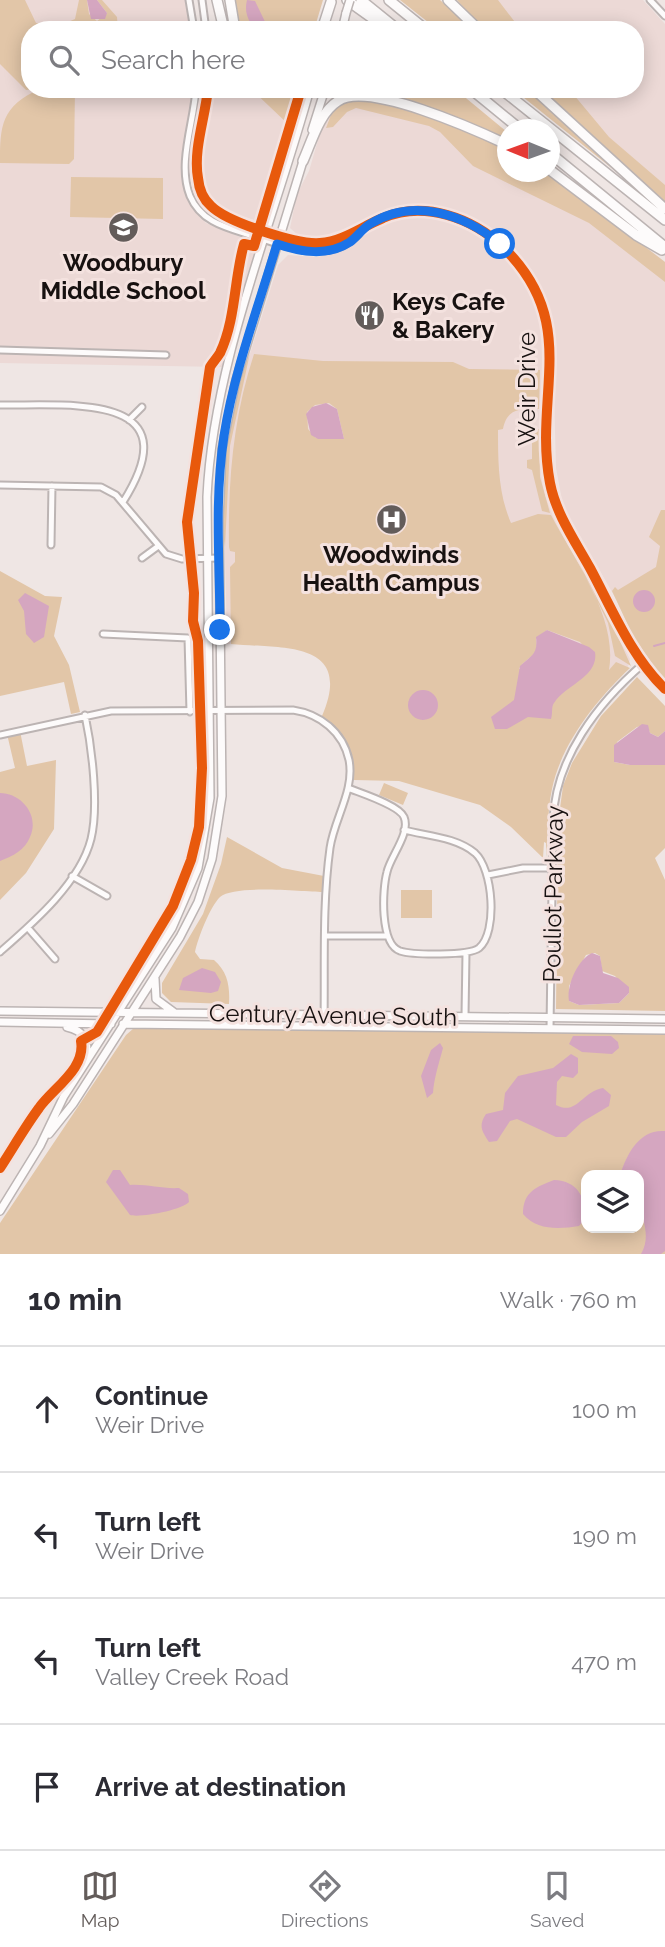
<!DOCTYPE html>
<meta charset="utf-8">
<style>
:root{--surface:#fff;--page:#f7f7f7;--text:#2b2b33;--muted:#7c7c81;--line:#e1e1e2;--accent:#635c5a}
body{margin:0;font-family:Raleway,sans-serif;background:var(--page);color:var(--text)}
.controls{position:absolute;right:21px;bottom:21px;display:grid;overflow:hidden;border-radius:14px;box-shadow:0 4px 18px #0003}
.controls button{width:63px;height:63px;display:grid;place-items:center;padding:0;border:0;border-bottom:2px solid var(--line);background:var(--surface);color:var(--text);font:35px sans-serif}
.compass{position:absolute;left:497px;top:119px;width:63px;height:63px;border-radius:50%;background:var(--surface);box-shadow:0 4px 18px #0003;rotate:271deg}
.stop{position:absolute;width:21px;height:21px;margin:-16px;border:5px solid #1a73e8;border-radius:50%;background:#fff}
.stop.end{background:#1a73e8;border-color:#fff;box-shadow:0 2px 7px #0008}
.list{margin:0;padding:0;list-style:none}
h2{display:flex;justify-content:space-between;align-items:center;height:91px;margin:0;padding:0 28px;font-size:30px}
h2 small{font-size:23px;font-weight:400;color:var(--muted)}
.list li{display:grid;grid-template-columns:46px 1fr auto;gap:21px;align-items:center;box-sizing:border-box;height:126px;padding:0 28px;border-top:2px solid var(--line)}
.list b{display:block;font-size:26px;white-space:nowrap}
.list p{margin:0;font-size:23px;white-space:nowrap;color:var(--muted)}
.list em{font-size:23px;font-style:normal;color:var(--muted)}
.icon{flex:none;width:38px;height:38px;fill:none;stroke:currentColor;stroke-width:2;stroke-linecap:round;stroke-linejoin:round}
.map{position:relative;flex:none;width:665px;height:1254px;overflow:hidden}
.search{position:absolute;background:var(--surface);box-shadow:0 4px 18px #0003;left:21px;right:21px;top:21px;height:77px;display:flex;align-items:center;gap:18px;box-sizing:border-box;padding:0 24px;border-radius:28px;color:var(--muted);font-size:26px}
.sheet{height:595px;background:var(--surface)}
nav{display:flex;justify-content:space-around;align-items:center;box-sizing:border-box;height:98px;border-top:2px solid var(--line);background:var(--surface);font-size:19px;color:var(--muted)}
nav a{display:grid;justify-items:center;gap:4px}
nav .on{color:var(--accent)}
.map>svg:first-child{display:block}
.built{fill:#ecd9d6}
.green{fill:#e2c6a8;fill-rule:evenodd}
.water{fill:#d5a6c0}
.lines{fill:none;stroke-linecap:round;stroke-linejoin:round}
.stream{stroke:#d5a6c0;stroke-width:2}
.minor-casing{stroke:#bcb4b3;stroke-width:9}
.major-casing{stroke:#bcb4b3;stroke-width:10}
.highway-casing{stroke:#bcb4b3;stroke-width:12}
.minor{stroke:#fdfbfb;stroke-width:5}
.major{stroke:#fdfbfb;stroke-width:7}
.highway{stroke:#fdfbfb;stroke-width:9}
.major-bridge-casing{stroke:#bcb4b3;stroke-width:10;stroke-linecap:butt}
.major-bridge{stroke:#fdfbfb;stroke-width:7}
.cycleway-casing{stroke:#f4e2df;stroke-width:15}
.cycleway{stroke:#e8590c;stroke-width:10}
.route{stroke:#1a73e8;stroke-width:9}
.labels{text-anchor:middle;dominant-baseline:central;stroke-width:6;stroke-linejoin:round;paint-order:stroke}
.poi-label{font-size:24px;font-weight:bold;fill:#171110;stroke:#f4e2df}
.street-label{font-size:24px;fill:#171110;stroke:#f4e2df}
</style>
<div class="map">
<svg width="665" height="1254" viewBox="0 0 665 1254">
<rect width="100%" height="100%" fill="#efe6e4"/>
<!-- built -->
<path class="built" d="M0,0h185l5,30h-160v59h162l-10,80 4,27 20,27 44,18 6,9 -34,117 -222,-4z
M457,0h186l22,24v180l-128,-115h98v-59h-151z
M212,89h79l9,8 -33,115 -9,9 -37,-11 -12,-13 -6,-12 -1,-23z
M341,102l119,25 48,45 79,30 78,60v420l-27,-36 -13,-31 -62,-109 -7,-38 -4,-146 -9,-27 -17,-29 -38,-37 -51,-22 -43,2 -19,6 -27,15 -23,7 -27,-2 -8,-7 7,-34 12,-23 14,-48z
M407,215l37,4 35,16 27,22 30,43 9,41 -2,120 5,34 82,164 -3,12 -284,-4 -49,-22 -67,-1 -3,-132 5,-70 12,-60 37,-117 10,-10 29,2 23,-5 39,-27z"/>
<!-- green -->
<path class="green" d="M0,0h25l11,23 25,2 14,-6 4,-19h8l2,14 8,7 10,-8 -10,-13h5l15,17 1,13h-88v59h5l-9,1 -26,-26z
M234,0h89l-9,30h-76z
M400,0h40l34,30h-36z
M457,0h41l23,30h-37z
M40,89h35l-1,70 -5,5 -69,-1c0,-37 1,-57 40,-74z
M251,89h40l7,4 -9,32z
M334,89h121l52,43v11l-136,-50 -21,-1 -19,10z
M513,89h18l94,86 -1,3z
M537,89h32l40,48 56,48v19z
M360,98l74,19 73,31 1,24h39l118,90v20l-76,-59 -116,-57 -33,-34 -11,-6 -73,-18 -9,4 -14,15 -7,1 8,-21z
M71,177l92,1v41l-93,-2z
M250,353l-20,93 -5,101c-9,-61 3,-137 25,-194z
M254,354l69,7 130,1 16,7 71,1 -1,39c-19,0 -32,-1 -36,20l-5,1c0,31 0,63 13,93l27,-9 13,1c24,46 67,102 58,155l7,-8 14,6c-33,31 -69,76 -78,121 -5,23 -4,47 -5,70l-1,-16 -2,-1 -1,16 -32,-31 -31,-22 -81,-24 -45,-1c1,-27 -9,-48 -32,-64 33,-77 -42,-67 -91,-72l-1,-77 5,-5v-10l-5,-1 -1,-4c-1,-67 4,-129 25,-193zM329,403l8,6 7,30 -28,-1 -8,-9 -1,-17 8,-7zM547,630l33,12 15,17 -8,11 -68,-1c7,-13 21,-11 17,-30z
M532,429h7l1,48 10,36 -8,-2 -10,-41 -5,-2v-8l5,-1z
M661,510h4v172l-32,-46 -21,-45 3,-4 3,3 38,-23 4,-21 -11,-9z
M561,526l42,77 28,63 -16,-10 -7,-33z
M0,571l45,25 17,1 -8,39 15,29 11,47 -9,2 -7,-32 -64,14z
M637,677l28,29v25l-7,6 -8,-4 -3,-8 -10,2 -20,15 -3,20 16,3h35v83l-10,10 10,22v131l-109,-2 2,-186 5,-37 9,-23 29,-47zM595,953l5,3 2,15 13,5 14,17 -10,10 -40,2 -10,-4v-15l17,-31z
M20,731l7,35 29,-6 -2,69 -28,44 -26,27v-128l15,-4 -8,-34z
M384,783l24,10 -5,12 -24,-10z
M227,837l55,31 42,8 -1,16c-20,0 -88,-8 -103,5 -10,10 -22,41 -25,55l5,7 14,1c14,12 16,27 15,44l-58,-2 -9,-9v-10l41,-69 18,-50z
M401,890h31v28h-31z
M134,1028l531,6v220h-665v-31l126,-188zM586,1175h53v53h-53z"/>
<!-- water -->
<path class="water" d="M87,0h10l10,13 -2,6h-14z
M247,0l8,1 14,29h-14c-7,-10 -11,-18 -8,-30z
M326,403l11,6 7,30h-26l-7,-4 -5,-21 6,-7z
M633 601a11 11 0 1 1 22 0a11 11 0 1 1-22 0Z
M25,593l24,13 -5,31 -10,6 -8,-9 -2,-23 -6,-11z
M547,630l42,17 6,5c4,25 -30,33 -41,51 -3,4 -1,10 -3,16l-23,-2 -21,12h-12l-4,-12 23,-17 6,-34c12,-11 18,-12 16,-29z
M408 705a15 15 0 1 1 30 0a15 15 0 1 1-30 0Z
M642,724l6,1 2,8 8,4 7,-6v34h-35l-16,-3v-17z
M0,793c21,0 40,22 30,44 -5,13 -17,19 -30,24z
M592,953l8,3 3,17 15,5 11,9v6l-10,10 -40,2 -10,-4c-3,-15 9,-42 23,-48z
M202,968l13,4 6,10 -3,9 -7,2 -32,-3 4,-12z
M573,1036h38l7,6 1,6 -7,6 -30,-2 -13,-8z
M440,1043l3,5c-4,15 -9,30 -10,45l-6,5 -6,-22 10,-26z
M571,1054l7,4v15l-5,5 -11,-2 -5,6 -1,23c21,11 25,-13 47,-17l8,7 -2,11 -27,16 -16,15h-10l-39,-18 -7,2 -13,20 -8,1c-7,-11 -11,-16 -3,-28l17,-4 2,-17 13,-17 35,-8z
M665,1131v120l-4,3h-20c10,-17 2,-34 -2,-50 -2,-8 0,-20 0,-29h-19c7,-21 19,-46 45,-44z
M113,1170h7l10,15c17,-1 32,4 49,3l9,6 1,8c-7,8 -49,16 -59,13l-24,-33z
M554,1180c24,1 31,17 32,38l-7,8c-19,3 -42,5 -56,-12 0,-23 14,-27 31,-34z"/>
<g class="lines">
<!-- stream -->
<path class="stream" d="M654,646l11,-3"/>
<defs>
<path id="minor" d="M189,0l5,30
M202,0l4,30
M650,0l15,16
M196,89c-2,33 -19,75 -6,107 12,28 39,32 66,41 35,11 75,28 105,-5
M208,89c-3,29 -15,61 -10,89 1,11 5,21 13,28 16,16 86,39 109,37 24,-2 41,-16 63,-25 41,-18 90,0 121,30 77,76 29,146 46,235 6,31 25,58 40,85 22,41 41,88 75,121
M0,350l166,5
M0,405c69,1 193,-14 123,97
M129,420l13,-13
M0,485l101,2 15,8 50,59 16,5 37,-1
M51,545l1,-59
M142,558l15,-11
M103,634l85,4 2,74
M0,735l111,-24 182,-1c27,4 50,22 56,50 6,30 -15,59 -19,88 -8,58 -5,119 -6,177
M348,788c12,5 51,17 56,29 7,16 -14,40 -17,55 -5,18 -7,72 13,79 13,4 69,5 79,-3 19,-16 14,-79 -4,-95 -19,-16 -48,-17 -71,-23
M488,875l35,-7h29
M72,876l35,20
M28,928l27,31
M326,936h60
M0,952c32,-28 80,-69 91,-113 8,-33 1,-91 -6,-124
M465,1016l1,-63
M550,1028l3,-207c2,-63 45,-118 90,-157"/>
<path id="major" d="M342,30l4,-17
M312,130l13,-41
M155,979l1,20 19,14
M0,1011l665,8
M0,1022l111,2
M123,1024l542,6
M67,1027c18,4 22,14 19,32
M49,1134l24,-30 107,-167 18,-35 14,-43 10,-63 -3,-277 3,-70 14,-69 68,-222
M0,1211l40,-65 24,-50 108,-168 26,-60 12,-70 -3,-301c6,-134 67,-277 103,-408"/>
<path id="highway" d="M217,0l7,30
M230,0l5,30
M347,0l42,30
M361,0l37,30
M389,0l37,30
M448,0l31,30
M322,30l9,-28
M471,89l50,41
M501,89l164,131
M534,89l131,120
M550,153l115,94
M303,161c9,-20 16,-48 35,-60 30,-20 138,29 170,44
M550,170l86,65 26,15"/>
</defs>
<!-- minor casing -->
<use href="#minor" class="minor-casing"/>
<!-- major casing -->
<use href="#major" class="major-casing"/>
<!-- highway casing -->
<use href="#highway" class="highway-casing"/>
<!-- minor -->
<use href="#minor" class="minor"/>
<!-- major -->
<use href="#major" class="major"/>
<!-- highway -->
<use href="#highway" class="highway"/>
<defs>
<path id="major-bridge" d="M346,13l4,-13"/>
</defs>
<!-- major-bridge casing -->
<use href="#major-bridge" class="major-bridge-casing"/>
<!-- major-bridge -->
<use href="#major-bridge" class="major-bridge"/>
<defs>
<path id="cycleway" d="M208,89c-3,29 -15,61 -10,89 1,11 5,21 13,28 16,16 86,39 109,37 24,-2 41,-16 63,-25 41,-18 90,0 121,30 77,76 29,146 46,235 6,31 25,58 40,85 22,41 41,88 75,121
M0,1168c13,-20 25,-41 39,-60 14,-20 47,-39 42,-67l16,-9 76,-126 18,-46 8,-33 3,-59 -4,-127 -5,-20 1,-28 -7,-71 23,-155c3,-5 7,-9 10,-14 16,-34 14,-74 24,-109l10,2 47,-157"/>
</defs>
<!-- cycleway casing -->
<use href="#cycleway" class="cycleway-casing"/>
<!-- cycleway -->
<use href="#cycleway" class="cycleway"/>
</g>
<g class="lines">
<!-- route -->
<path class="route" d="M220,630c0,-64 -6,-130 4,-194 10,-65 34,-128 53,-192 24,8 50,13 73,-2 7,-5 12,-13 20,-18 43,-27 94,-10 130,20"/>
</g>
<!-- icons -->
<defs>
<symbol id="school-disc" viewBox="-11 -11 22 22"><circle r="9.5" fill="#635c5a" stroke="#f4e2df"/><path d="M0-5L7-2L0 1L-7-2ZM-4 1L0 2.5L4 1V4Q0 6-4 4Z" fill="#fff"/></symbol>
<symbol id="restaurant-disc" viewBox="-11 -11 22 22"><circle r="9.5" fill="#635c5a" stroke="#f4e2df"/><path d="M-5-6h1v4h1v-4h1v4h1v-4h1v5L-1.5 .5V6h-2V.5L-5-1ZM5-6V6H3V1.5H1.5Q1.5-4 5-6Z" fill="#fff"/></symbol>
<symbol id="hospital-disc" viewBox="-11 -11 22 22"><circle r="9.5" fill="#635c5a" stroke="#f4e2df"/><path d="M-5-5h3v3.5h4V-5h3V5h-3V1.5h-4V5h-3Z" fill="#fff"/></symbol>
</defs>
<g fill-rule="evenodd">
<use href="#school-disc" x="106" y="210" width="35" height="35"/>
<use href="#restaurant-disc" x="352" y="298" width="35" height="35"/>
<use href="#hospital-disc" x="374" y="502" width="35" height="35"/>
</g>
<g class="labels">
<!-- poi labels -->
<g class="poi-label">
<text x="123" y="262">Woodbury<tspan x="123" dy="28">Middle School</tspan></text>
<text x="392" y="301" text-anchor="start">Keys Cafe<tspan x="392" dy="28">&amp; Bakery</tspan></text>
<text x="391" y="554">Woodwinds<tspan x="391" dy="28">Health Campus</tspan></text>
</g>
<!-- street labels -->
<g class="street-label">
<text transform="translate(526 389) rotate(-90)">Weir Drive</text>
<text transform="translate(553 894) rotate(-89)">Pouliot Parkway</text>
<text transform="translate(333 1015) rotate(1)">Century Avenue South</text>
</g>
</g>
</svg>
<div class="controls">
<button><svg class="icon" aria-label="layers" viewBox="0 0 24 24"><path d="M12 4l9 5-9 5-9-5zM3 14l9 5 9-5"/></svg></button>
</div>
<svg class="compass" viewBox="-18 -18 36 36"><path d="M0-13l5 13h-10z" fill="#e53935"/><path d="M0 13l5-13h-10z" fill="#7c7c81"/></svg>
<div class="stop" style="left:500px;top:244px"></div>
<div class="stop end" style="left:220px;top:630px"></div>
<div class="search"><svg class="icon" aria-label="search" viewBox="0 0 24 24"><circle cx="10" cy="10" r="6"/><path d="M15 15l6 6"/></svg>Search here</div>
</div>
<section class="sheet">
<h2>10 min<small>Walk · 760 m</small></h2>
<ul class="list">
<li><svg class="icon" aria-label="ahead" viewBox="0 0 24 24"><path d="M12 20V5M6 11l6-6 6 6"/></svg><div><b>Continue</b><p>Weir Drive</p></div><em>100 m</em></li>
<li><svg class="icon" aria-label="left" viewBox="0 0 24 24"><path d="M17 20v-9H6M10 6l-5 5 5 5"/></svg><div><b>Turn left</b><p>Weir Drive</p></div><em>190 m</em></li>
<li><svg class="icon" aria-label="left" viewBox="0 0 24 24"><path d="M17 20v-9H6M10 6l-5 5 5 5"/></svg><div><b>Turn left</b><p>Valley Creek Road</p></div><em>470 m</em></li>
<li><svg class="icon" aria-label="arrive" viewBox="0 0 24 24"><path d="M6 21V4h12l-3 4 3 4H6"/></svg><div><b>Arrive at destination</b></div></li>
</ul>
</section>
<nav>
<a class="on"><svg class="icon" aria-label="map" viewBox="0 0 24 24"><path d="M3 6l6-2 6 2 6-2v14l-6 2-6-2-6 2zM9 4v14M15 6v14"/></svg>Map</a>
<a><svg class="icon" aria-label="directions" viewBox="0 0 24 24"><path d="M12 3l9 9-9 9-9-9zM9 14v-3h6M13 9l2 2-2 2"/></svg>Directions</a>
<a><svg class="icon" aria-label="saved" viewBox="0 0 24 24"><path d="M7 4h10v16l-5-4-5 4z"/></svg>Saved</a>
</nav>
